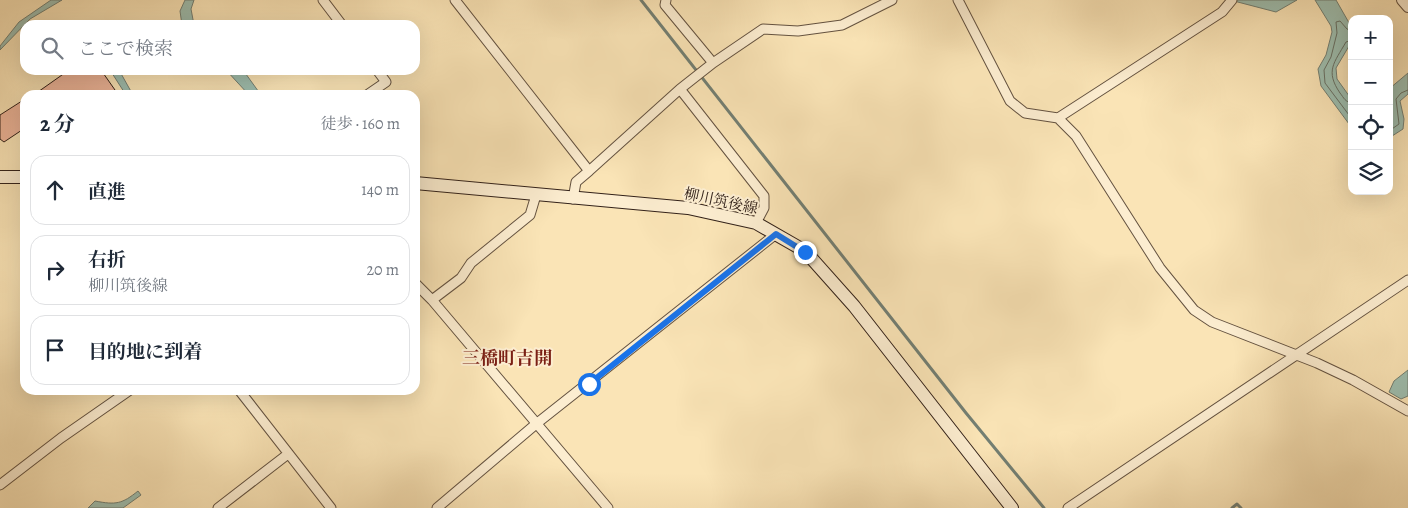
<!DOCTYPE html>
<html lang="ja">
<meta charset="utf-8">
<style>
:root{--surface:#fff;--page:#f6f6f7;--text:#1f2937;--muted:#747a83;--line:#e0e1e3}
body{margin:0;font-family:Alegreya,"Noto Serif JP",serif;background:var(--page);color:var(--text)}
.controls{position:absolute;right:15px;top:15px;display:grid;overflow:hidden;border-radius:10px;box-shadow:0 5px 20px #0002}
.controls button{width:45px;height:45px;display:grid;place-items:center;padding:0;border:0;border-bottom:1px solid var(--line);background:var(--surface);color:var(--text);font:25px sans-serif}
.stop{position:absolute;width:15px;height:15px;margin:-11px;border:4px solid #1a73e8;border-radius:50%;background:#fff}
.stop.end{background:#1a73e8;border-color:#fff;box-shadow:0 1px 5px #0008}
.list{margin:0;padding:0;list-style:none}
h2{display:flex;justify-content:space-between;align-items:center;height:65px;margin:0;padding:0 20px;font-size:21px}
h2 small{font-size:16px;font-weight:400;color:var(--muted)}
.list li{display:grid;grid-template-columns:32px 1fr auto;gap:15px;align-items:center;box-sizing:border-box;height:70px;margin:0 10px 10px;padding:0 10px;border:1px solid var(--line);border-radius:15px}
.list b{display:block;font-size:19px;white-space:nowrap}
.list p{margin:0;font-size:16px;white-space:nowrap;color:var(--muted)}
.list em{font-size:16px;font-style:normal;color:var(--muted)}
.icon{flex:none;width:28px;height:28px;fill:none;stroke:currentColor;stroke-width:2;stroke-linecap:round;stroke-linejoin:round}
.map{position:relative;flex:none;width:1408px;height:508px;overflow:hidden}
.search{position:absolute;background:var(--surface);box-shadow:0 5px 20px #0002;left:20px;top:20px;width:400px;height:55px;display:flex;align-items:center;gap:12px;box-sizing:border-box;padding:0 18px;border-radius:15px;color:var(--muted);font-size:19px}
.panel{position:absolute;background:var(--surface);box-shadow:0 5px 20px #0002;left:20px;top:90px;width:400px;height:305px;border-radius:15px}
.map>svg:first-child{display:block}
.water{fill:#9ebeaf;stroke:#737f73}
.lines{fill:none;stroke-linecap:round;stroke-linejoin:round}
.shore{stroke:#687064;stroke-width:1}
.stream{stroke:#737f73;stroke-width:3}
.building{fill:#edb599;stroke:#322119}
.minor-casing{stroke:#645240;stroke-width:11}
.tertiary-casing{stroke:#645240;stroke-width:12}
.secondary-casing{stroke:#322119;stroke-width:14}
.minor{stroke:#fcedd0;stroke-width:9}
.tertiary{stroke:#fcedd0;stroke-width:10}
.secondary{stroke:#fcedd0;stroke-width:12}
.route{stroke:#1a73e8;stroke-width:6}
.labels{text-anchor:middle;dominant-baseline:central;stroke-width:4;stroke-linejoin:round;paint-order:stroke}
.street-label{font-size:15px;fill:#322119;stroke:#fcedd0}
.quarter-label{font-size:18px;font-weight:bold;fill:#7a1f14;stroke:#fcedd0}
</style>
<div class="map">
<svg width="1408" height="508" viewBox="0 0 1408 508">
<rect width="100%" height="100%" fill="#fae4b6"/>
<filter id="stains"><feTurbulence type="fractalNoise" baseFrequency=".004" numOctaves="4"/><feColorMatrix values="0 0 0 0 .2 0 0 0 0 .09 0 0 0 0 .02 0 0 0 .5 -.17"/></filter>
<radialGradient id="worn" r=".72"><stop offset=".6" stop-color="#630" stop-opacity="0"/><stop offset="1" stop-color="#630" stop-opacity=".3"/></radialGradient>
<!-- water -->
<path class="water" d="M51,0h11l-32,19 -30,31v-4l19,-24z
M185,0h9l-3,9 3,16h-12l-2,-14z
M1230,0h67l-21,12z
M1315,0h21l16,28v13l-16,27 1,11 15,21v28l-31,-42 -3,-17 8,-14 6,-23 -1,-6z
M110,70h9l14,25h-7z
M226,70h17l18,25h-12z
M1408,73v21l-8,7 4,18 -1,10 -14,9v-49z
M1408,370v26l-7,3 -12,-7 5,-11z
M138,491l3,4 -18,13h-35l7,-7c21,4 27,3 43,-10z"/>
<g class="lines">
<!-- shore -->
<path class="shore" d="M1352,31l-5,-2 -7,-8 -4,1 1,11 -6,24 -7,13 1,13 27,36
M1352,40l-6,2c-12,21 -21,29 -6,51 4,5 5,9 12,10
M1389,131l10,-7 -3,-25 5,-6 7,-3"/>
<!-- stream -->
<path class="stream" d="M641,0l325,413 78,95
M1232,508l5,-4 4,4"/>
</g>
<!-- building -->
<path class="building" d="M69,70h32l14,20 -7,5 -73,-1z
M25,99v29l-21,14 -4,-3v-24z"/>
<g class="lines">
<defs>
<path id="minor" d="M323,0l19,25
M455,0l134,171 -13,11 -3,17
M666,0l-1,5 48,58
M958,0l52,101 15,12 33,5 18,18 84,132 34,42 18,12 105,41 36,17 55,31
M680,89l33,-26 50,-34 35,2 44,-6 50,-25
M367,95l19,-13 -9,-12
M1058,118l164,-106 10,-12
M589,171l91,-82 84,107v12l-8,15
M415,283l17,17 176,208
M432,300l29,-22 10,-15 59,-48 6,-20
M239,390l92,118
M0,485l61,-47 69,-48
M218,508l70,-54
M437,508l99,-84 240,-190
M1068,508l340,-228"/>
<path id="tertiary" d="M1402,0l6,7"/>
<path id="secondary" d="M0,177h25
M415,183l273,25 68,15 49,28 49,55 158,202"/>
</defs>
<!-- minor casing -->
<use href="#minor" class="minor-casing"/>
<!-- tertiary casing -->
<use href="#tertiary" class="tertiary-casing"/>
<!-- secondary casing -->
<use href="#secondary" class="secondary-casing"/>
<!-- minor -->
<use href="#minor" class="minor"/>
<!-- tertiary -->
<use href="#tertiary" class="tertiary"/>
<!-- secondary -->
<use href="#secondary" class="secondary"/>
</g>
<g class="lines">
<!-- route -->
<path class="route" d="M589,384l187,-150 29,18"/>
</g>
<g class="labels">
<!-- street labels -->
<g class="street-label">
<text transform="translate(721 201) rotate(12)">柳川筑後線</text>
</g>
<!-- quarter labels -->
<g class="quarter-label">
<text x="507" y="358">三橋町吉開</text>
</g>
</g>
<rect width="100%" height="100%" filter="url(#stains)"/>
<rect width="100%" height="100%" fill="url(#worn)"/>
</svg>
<div class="controls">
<button>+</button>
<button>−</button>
<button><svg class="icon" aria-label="locate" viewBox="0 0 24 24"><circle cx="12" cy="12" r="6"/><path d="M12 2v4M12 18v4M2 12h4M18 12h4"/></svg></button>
<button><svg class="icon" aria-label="layers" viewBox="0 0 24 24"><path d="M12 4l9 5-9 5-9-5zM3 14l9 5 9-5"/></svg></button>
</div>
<div class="stop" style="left:589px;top:384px"></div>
<div class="stop end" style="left:805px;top:252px"></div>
<div class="search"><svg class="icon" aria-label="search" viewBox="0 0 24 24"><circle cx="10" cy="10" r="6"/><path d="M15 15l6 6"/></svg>ここで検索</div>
<section class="panel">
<h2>2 分<small>徒歩 · 160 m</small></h2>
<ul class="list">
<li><svg class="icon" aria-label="ahead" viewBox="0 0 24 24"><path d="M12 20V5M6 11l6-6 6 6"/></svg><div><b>直進</b></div><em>140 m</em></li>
<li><svg class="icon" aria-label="right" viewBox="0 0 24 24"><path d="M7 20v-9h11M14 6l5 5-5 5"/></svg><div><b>右折</b><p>柳川筑後線</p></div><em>20 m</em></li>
<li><svg class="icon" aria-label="arrive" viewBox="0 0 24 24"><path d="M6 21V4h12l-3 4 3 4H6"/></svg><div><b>目的地に到着</b></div></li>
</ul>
</section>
</div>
